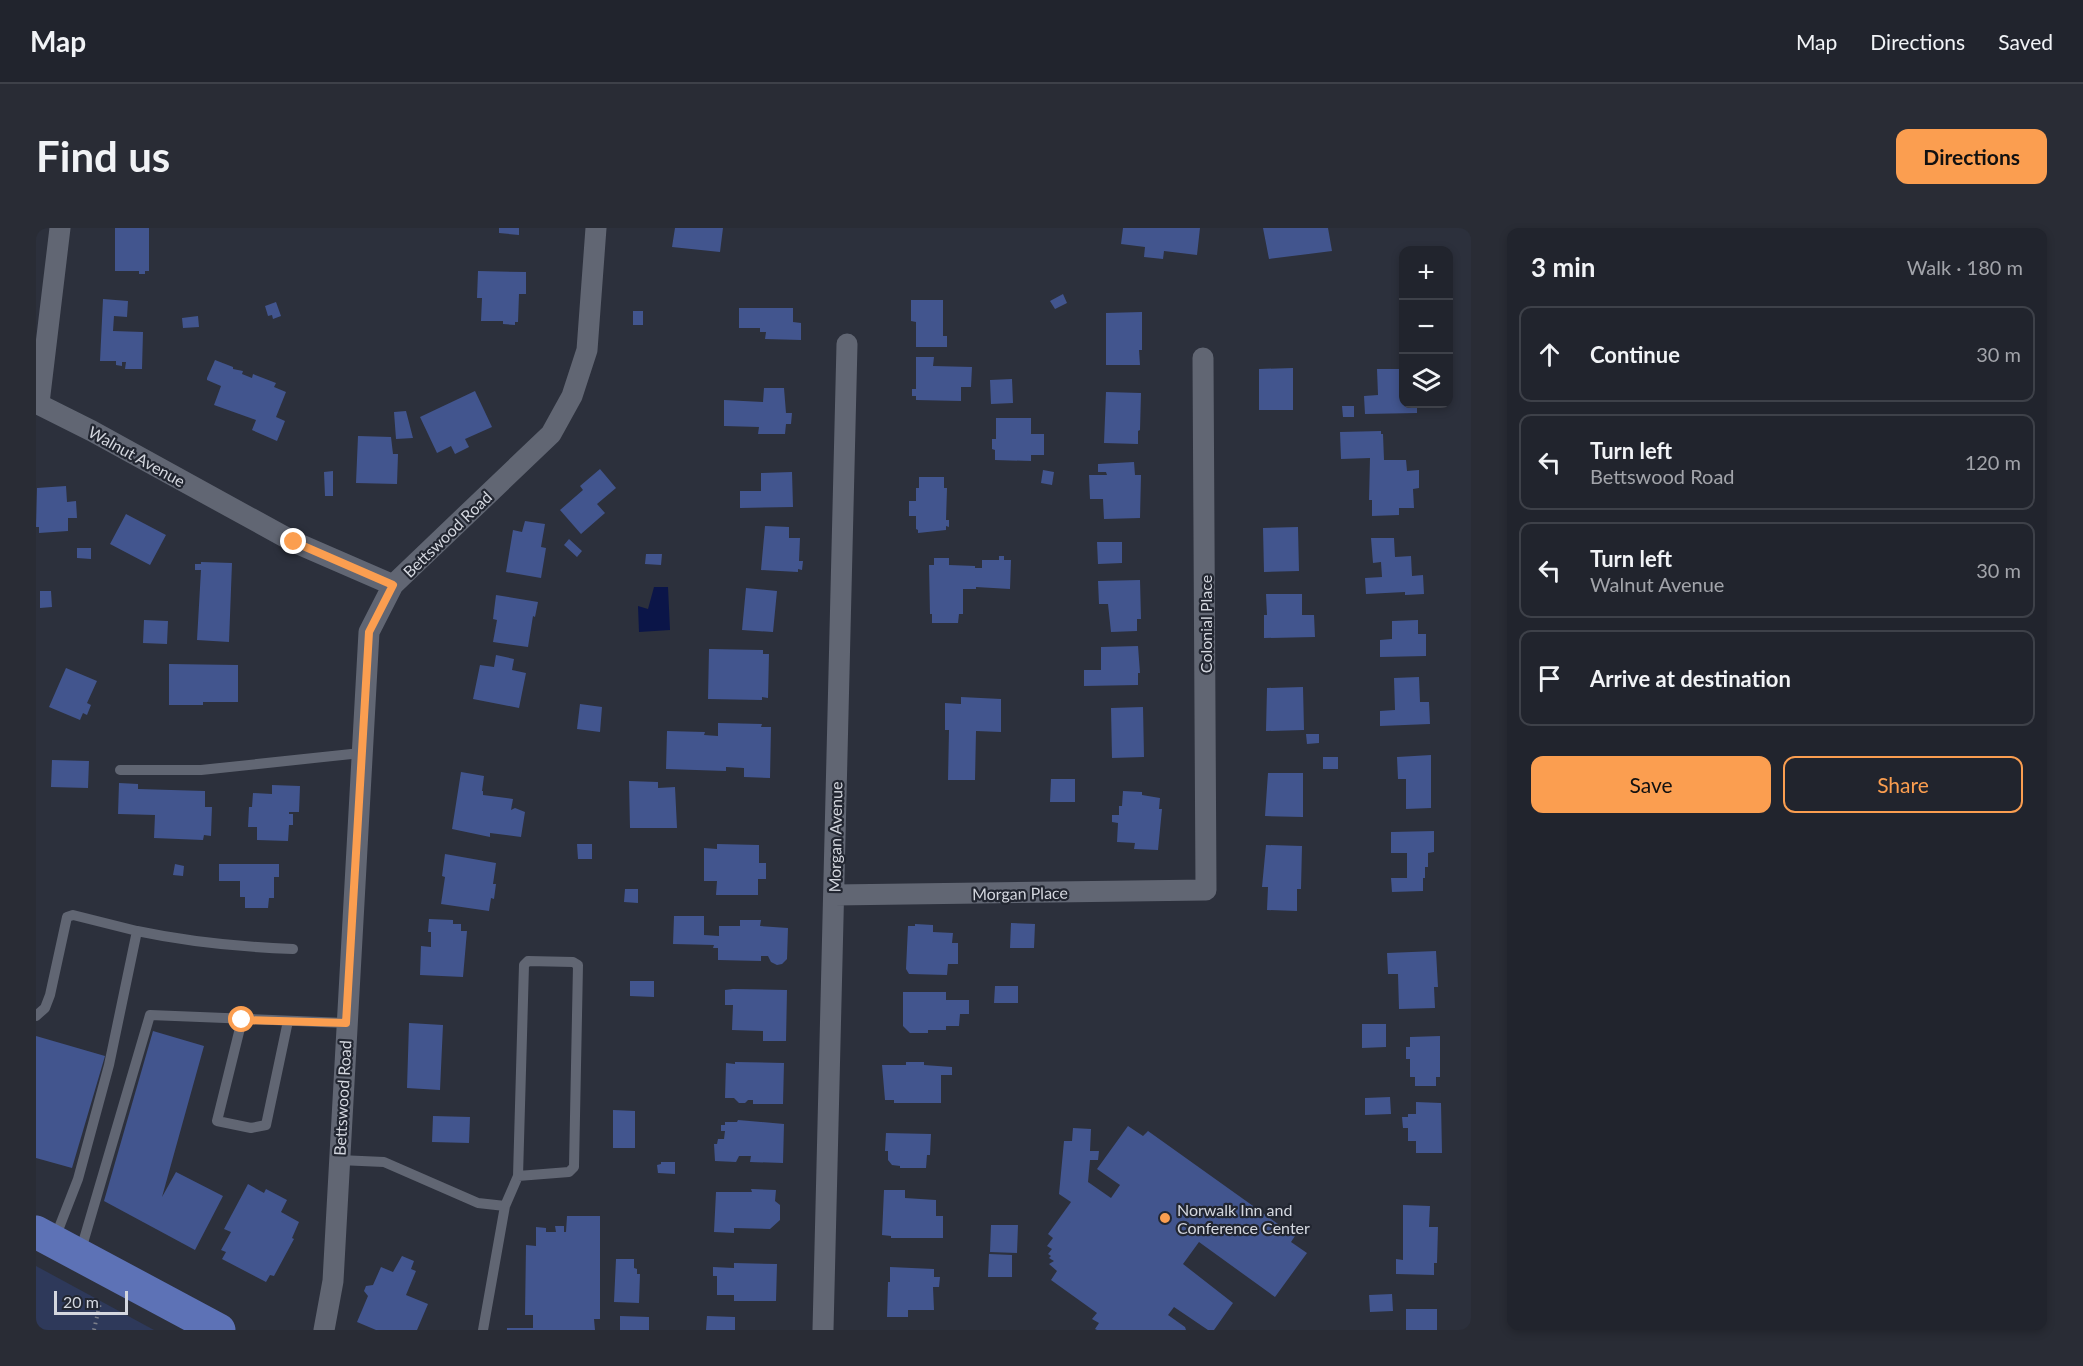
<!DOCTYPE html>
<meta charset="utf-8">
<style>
:root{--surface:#21242d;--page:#292c35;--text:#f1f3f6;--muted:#a2a4aa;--line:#3e4149;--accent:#fb9e50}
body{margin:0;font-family:Lato,sans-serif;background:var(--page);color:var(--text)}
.controls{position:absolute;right:18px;top:18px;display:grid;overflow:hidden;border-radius:12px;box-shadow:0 3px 9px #0003}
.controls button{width:54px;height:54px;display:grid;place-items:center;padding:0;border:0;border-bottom:2px solid var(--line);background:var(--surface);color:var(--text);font:30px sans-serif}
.scale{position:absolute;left:18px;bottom:15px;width:74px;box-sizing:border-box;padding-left:6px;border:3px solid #d4d7df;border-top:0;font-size:16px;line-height:21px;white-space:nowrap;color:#d4d7df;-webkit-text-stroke:4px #222631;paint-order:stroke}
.stop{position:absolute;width:18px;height:18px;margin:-14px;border:4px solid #fb9e50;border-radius:50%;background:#fff}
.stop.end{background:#fb9e50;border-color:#fff;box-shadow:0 2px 6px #0008}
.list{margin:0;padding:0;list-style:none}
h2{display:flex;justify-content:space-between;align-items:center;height:78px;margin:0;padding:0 24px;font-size:26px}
h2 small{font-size:20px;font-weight:400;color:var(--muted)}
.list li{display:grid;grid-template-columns:39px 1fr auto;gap:18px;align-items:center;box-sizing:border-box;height:96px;margin:0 12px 12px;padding:0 12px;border:2px solid var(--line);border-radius:12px}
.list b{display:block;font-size:22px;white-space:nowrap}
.list p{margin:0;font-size:20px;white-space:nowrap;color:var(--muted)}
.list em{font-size:20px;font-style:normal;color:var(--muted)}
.actions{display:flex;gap:12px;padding:18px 24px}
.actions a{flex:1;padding:14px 0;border:2px solid var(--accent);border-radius:12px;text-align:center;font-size:21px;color:var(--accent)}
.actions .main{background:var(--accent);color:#111}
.icon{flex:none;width:33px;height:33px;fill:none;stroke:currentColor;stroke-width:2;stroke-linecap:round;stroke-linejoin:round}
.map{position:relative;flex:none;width:1435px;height:1102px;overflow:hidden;border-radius:12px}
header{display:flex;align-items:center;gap:36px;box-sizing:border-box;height:84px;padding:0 30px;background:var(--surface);border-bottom:2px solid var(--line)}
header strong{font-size:28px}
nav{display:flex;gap:33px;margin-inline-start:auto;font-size:21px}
.intro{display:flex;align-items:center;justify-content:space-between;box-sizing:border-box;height:144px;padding:0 36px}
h1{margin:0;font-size:42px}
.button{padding:15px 27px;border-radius:12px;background:var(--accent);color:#111;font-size:21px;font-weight:700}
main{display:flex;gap:36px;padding:0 36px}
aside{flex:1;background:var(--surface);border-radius:12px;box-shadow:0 3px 9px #0003}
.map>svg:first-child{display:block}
.green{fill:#2e395a}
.water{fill:#0b1548}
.building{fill:#42558e}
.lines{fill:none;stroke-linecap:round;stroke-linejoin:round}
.path{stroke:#7c7f8a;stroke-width:4;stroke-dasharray:1.5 4.5;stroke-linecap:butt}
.service{stroke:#616673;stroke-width:10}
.minor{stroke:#616673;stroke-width:21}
.primary{stroke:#5d72b6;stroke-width:33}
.route{stroke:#fb9e50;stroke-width:8}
.poi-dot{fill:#fb9e50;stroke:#222631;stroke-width:2}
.labels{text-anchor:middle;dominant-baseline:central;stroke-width:4.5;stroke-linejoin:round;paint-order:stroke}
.street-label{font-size:16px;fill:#d4d7df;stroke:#222631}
.poi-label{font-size:16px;fill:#d4d7df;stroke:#222631;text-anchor:start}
</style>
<header>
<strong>Map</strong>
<nav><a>Map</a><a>Directions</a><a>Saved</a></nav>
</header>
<div class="intro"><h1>Find us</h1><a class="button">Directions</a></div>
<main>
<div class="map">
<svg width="1435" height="1102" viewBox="0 0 1435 1102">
<rect width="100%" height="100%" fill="#2c303c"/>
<!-- green -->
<path class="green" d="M0,1038l118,64h-118z"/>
<!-- water -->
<path class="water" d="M618,359h14l2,43 -31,2 -1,-26 10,3z"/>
<!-- building -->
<path class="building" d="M79,0h34v43h-4v3h-6v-3h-24z
M463,0h20v7l-20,-2z
M639,0h48l-3,24 -48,-5z
M1087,0h77l-3,27 -33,-4 -1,8 -19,-2 1,-10 -24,-3z
M1227,0h65l4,23 -63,8z
M442,43l48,1v22h-7l-1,28h-3v3l-12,-1v-3h-22l1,-23h-5z
M1027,66l4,9 -12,6 -5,-8z
M67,71l25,2 -1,16 -13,-1 -1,15 30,1 -1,37h-17l1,-7h-4v4l-6,-1v-4h-16z
M875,72h32v36h4v11h-31v-25l-5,-1z
M240,74l5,14 -8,3 -1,-4 -4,1 -3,-10z
M703,80h54v14l8,1v17l-36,-1 1,-7h-6v-4h-21z
M597,83h10v14h-10z
M1106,84v38h-3l1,15h-34v-52z
M162,88l1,11 -16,1 -1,-10z
M880,129h18l-1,9 39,1 -1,20h-10v14l-45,-1v-4h-4v-7h4z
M179,132l18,7v2l10,2 -1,3 10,4 1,-4 23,9 -2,4 12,5 -10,25 9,4 -8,20 -25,-11 4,-10 -42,-15 7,-19 -14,-6v-2z
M1257,140v42h-34v-41z
M1341,141h27v35h13v9l-52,1 -1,-18 14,-1z
M976,151l1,24 -22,1 -1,-24z
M728,160h20l2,25h6l-1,11h-5l-1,10h-27l1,-7 -35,-1v-26l39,2z
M439,163l17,36 -27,12 4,8 -14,7 -4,-8 -14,7 -17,-36z
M1070,164l35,1 -1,37 -2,1v13l-34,-1z
M1306,178h12v11h-11z
M370,183l7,27 -17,1 -2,-27z
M960,190h35v16h13v21h-13v6l-36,-1v-10l-3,-1v-10h4z
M1345,203v3h2l1,26h22l1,11 12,-1v18l-6,1 1,19h-15v7l-27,1v-16h-3l1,-42 -29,1 -1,-27z
M322,208l33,1 2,17h5l-1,30 -41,-1z
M1098,234l1,13h6l-1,43 -36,1 -1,-20h-13l-1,-24h18l-1,-3h-8v-8z
M564,241l16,19 -19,16 8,9 -24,21 -21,-24 23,-20 -3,-4z
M1007,242l11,2 -2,13 -11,-2z
M297,243v25h-8l-1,-24z
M756,244l1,35 -53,1v-17h21v-18z
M883,249h25v11h3l-1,32h3v7l-3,-1v4l-28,3v-3l-2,-1v-13h-7v-15h7v-13h3z
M30,258l1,16 9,-1 1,17h-9v13l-29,2v-6h-3l1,-39z
M90,286l40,21 -16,30 -40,-21z
M489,293l20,3 -4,23 5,1 -5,30 -35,-6 7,-42 9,2z
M729,298l24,1v11h11l-1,23h4l-1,9 -4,-1v3l-37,-2z
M1262,299l1,44 -35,1 -1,-44z
M1335,310h23l1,19 16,-1 1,20 11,-1 1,19 -19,1v-3l-39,2 -1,-16 17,-1 -1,-15 -8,1z
M533,311l13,12 -5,6 -13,-12z
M1061,314h25v21l-24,1z
M41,320h14v11l-14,-1z
M610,326h16l-1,11 -16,-1z
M963,328h5v4h7l-1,29 -34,-2v2h-13v25h-4l-1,9h-26v-9h-2l-1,-49h5v-7h15v7l26,1v2h7v-8h17z
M165,334l31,1 -3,79 -32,-2 4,-70h-6v-6h6z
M1104,352l1,39h-4v12l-26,1 -3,-28h-9l-1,-23z
M710,360l31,3 -4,41 -31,-2z
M4,363h11l1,16 -12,1z
M1230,366h36v21h12l1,22 -51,1v-23h3z
M460,367l42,7 -3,15 -2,-1 -5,31 -35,-5 4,-22 -4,-1z
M108,392l24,1 -1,23 -24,-1z
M1382,392v14h8v22l-46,1v-17l12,-1v-18z
M1102,418l2,27h-2v12l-54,1v-16h17v-23z
M673,421l54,1v4h6l-1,44 -6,-1v3l-54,-1z
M460,427l18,4 -2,11 14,3 -7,35 -46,-9 7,-34 14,2z
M133,436l69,1v37h-35v3h-34z
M30,440l31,13 -10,22 4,2 -4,10 -4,-2 -3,7 -31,-13z
M1383,449l1,25h9l1,22 -50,2v-15l15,-1 -1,-32z
M1267,459l1,43 -38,1 1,-43z
M925,469l40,2v33l-25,-1 -1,49h-27l1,-50h-4v-27l16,1z
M544,476l22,3 -2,25 -23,-3z
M1107,479l1,50 -32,1 -1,-50z
M682,495l44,1 -1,3h10l-1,51 -26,-1v-9l-18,-1v4l-60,-2 1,-38 38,1 -1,3 14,1z
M1270,506h13v9l-12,1z
M1395,527v53l-25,1v-30h-8l-1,-22z
M1287,529h15v12h-15z
M16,532l37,1 -1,27 -37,-1z
M425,544l23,4 -2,15h1v4l30,4 -2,11 4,-2 10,4 -4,25 -31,-4v4l-38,-8z
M1232,545h35v44l-38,-1z
M1015,551h24v23h-25z
M593,553l29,1v6l17,-1 2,41h-47z
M83,555l19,1v5l67,2v16h7l-1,29 -7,-1 -1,5 -49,-2 1,-23 -37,-1z
M236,557l28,1 -1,26h-10v2h4v11h-4l-1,16 -31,-1v-13h-9l1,-20h3l1,-14 19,1z
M1087,563l19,1v3l18,3 -1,11h3l-4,41 -24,-1 1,-6 -18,-1 1,-19 -6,-1v-7h7v-9h3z
M1398,603v21l-6,1v14h-3v11h-2v13l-31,1 -1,-14h16v-25h-16v-21z
M541,616h15v15h-14z
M681,616l42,1v18h7v16h-8v16h-42l1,-14h-13v-33l13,1z
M1230,617l36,1 -1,43h-4v22l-30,-1 1,-23h-6z
M409,626l51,9 -3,21h3l-2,15 -3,-1 -2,13 -48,-7 4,-27 -3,-1z
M139,636l9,2 -1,10 -10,-1z
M183,636h60v13h-5v21h-5l-1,10h-23v-11h-5v-16h-21z
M589,661h13v14l-14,-1z
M638,688h30v19l15,1v-10h21v-6h21l-1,6 28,2 -1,31 -5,5 -5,1 -6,-3 -3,-6h-7v5l-43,-1v-12h-5l1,-3 -41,-1z
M393,691l24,1v4h8v7h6l-4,46 -43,-2 1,-29 10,1v-15h-3z
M975,695l24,1 -1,24h-24z
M879,696l18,1v7l20,1 -1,10h6v21h-10l-1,11 -38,-1 -3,-5 2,-43h7z
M1400,723l2,36h-4l1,21 -36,1 -1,-35h-10l-1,-21z
M594,753h24v16l-24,-1z
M959,758h23v17h-24z
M697,761l54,1 -1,51h-23v-10l-31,-1 1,-25h-8v-15z
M867,764h43v8h23v14h-9l-1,12h-13v4h-18v3h-18l-7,-7z
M373,795l34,2 -3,65 -33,-2z
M1326,796h24v23l-24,1z
M117,803l51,15 -42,151 14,-25 47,24 -28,54 -91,-49z
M0,808l69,20 -33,112 -36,-10z
M1404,808v41h-4v9h-21v-9h-5v-18h-4v-12h4v-10z
M699,834l49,1 -1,41h-30v-4h-5l-3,3h-6l-5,-5h-9l1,-35 9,1z
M870,834h18v3l28,2v8h-11v28h-47v-3h-9l-3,-35h24z
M1354,869l1,17 -26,1v-17z
M1380,874l25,1 1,50h-26v-12h-8v-13h-5l-1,-11h6v-3h8z
M577,882l22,1v37h-22z
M397,888l37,1 -1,26 -37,-1z
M702,892l46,4 -1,39 -33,-1 1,-6h-12l-3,6 -21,-1 -1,-17h3l1,-5h6l1,-8h-4v-6h4v-3h12z
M1092,898l15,10 5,-5 147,105 -4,6 16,11 -32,44 -76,-55 -16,22 50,39 -19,27h-6l-34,-23 -6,8 17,12 1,3h-89l-2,-1 4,-6 -7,-4 5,-6 -46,-33 6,-9 -8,-7 5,-3 -5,-3 2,-2 -3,-2 4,-5 -5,-3 6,-8 -5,-4 23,-32 -12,-8 5,-53h8l1,-13 18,1 -1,22h9l-1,9h-8l-2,22 23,16 9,-13 -23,-16z
M850,905l45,1 -1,21h-3l-1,13h-26v-2l-8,-1 -4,-5v-9h-3z
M625,934h14v12l-17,-1 -1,-8 4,-1z
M212,956l16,9 2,-4 21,11 -6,12 18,10 -7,16 2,1 -20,37 -4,-1 -4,7 -44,-23 4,-7 -5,-2 10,-18 -7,-3z
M715,961l25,1 -1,11 5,4v15l-10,9 -36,-1v5l-20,-1 2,-40h36z
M848,962h21v8l31,2v16h7v22h-52v-2l-9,-1z
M1367,977l27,1 -1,21h9l-1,36h-3v12l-38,-1v-15l7,1z
M531,988h33v103h-6l1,11h-88v-2h26v-13h-8l1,-70 10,1v-19l10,1v4h10l-1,-6h9v6h2z
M955,997h27l-1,28 -27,-1z
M953,1026l23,1v22h-24z
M366,1028l12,5 -3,8 5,2 -10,24 22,9 -11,26h-41l-19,-8 11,-26 -4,-5 2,-5 7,-1 8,-18 12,5z
M580,1031h18v9l3,1v5h3l-1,29 -25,-1z
M698,1035l43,1 -1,37h-42v-6h-17v-19h-4v-9l21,1z
M854,1039l44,2v8h6l-1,10h-6l1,23h-26v7h-21l1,-35h2z
M1356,1066l1,17 -23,1 -1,-17z
M1370,1081h31v21h-31z
M584,1088l29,1v13h-29z
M671,1088l28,1v13h-29z"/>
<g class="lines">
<!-- path -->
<path class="path" d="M58,1102l6,-27"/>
<!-- service -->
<path class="service" d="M84,542h81l160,-17
M101,703c52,11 103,16 156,18
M0,788l9,-8 5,-13 17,-78 6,-2 64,16 -28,134 -31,114 -23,59
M206,792l-25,101 34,7 15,-3 22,-104
M303,932l45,2 94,41 27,3 -22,124
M469,978l13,-30 6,-211 4,-4 45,1 5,3 -4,202 -5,5 -51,4
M44,1025l70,-238 196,8"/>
<!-- minor -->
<path class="minor" d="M0,175l56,28 202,111 99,43
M3,175l21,-175
M798,667l372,-5 -3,-532
M288,1102l9,-49 36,-649 24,-47 158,-151 21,-38 15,-46 9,-122
M787,1102l24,-986"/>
<!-- primary -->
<path class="primary" d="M0,1004l183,98"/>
</g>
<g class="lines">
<!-- route -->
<path class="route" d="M206,792l104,3 23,-391 24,-47 -99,-43"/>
</g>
<!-- markers -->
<circle class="poi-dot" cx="1129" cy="990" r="6"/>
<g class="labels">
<!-- street labels -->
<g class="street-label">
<text transform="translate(101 228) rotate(29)">Walnut Avenue</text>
<text transform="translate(411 306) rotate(-44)">Bettswood Road</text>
<text transform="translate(1169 396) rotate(-90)">Colonial Place</text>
<text transform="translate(799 609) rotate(-89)">Morgan Avenue</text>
<text transform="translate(984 665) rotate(-1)">Morgan Place</text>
<text transform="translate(306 870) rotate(-87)">Bettswood Road</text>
</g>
<!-- poi labels -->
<g class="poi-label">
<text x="1141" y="981">Norwalk Inn and<tspan x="1141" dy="18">Conference Center</tspan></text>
</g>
</g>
</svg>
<div class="controls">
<button>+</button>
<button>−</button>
<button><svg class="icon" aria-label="layers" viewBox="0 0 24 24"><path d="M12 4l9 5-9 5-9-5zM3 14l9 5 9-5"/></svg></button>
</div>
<div class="scale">20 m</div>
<div class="stop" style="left:206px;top:792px"></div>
<div class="stop end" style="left:258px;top:314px"></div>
</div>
<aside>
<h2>3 min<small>Walk · 180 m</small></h2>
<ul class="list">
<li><svg class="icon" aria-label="ahead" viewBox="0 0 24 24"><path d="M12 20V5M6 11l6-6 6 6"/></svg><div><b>Continue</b></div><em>30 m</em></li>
<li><svg class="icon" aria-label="left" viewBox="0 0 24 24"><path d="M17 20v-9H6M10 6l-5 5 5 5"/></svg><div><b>Turn left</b><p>Bettswood Road</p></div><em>120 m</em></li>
<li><svg class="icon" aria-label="left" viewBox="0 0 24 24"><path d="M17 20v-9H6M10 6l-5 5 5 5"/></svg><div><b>Turn left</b><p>Walnut Avenue</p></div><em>30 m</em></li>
<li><svg class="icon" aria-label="arrive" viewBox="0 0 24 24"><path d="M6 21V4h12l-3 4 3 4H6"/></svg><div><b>Arrive at destination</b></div></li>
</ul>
<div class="actions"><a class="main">Save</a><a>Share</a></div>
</aside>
</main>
